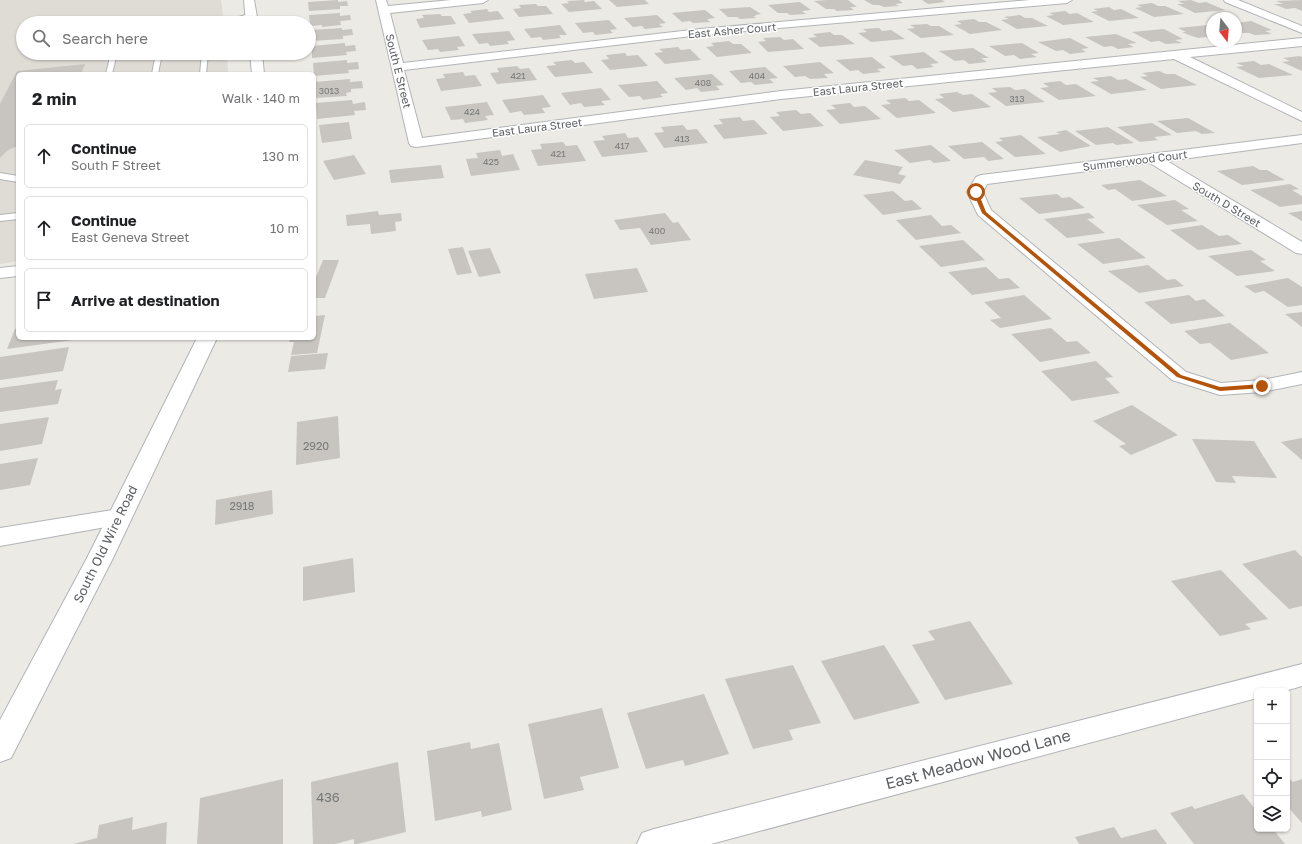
<!DOCTYPE html>
<meta charset="utf-8">
<style>
:root{--surface:#fff;--page:#f2f2f2;--text:#202124;--muted:#757577;--line:#e0e0e0}
body{margin:0;font-family:"Golos Text",sans-serif;background:var(--page);color:var(--text)}
.controls{position:absolute;right:12px;bottom:12px;display:grid;overflow:hidden;border-radius:6px;box-shadow:0 1px 3px #0004}
.controls button{width:36px;height:36px;display:grid;place-items:center;padding:0;border:0;border-bottom:1px solid var(--line);background:var(--surface);color:var(--text);font:20px sans-serif}
.compass{position:absolute;left:1206px;top:12px;width:36px;height:36px;border-radius:50%;background:var(--surface);box-shadow:0 1px 3px #0004;rotate:164deg}
.stop{position:absolute;width:12px;height:12px;margin:-9px;border:3px solid #b45309;border-radius:50%;background:#fff}
.stop.end{background:#b45309;border-color:#fff;box-shadow:0 1px 4px #0008}
.list{margin:0;padding:0;list-style:none}
h2{display:flex;justify-content:space-between;align-items:center;height:52px;margin:0;padding:0 16px;font-size:17px}
h2 small{font-size:13px;font-weight:400;color:var(--muted)}
.list li{display:grid;grid-template-columns:26px 1fr auto;gap:12px;align-items:center;box-sizing:border-box;height:64px;margin:0 8px 8px;padding:0 8px;border:1px solid var(--line);border-radius:6px}
.list b{display:block;font-size:15px;white-space:nowrap}
.list p{margin:0;font-size:13px;white-space:nowrap;color:var(--muted)}
.list em{font-size:13px;font-style:normal;color:var(--muted)}
.icon{flex:none;width:22px;height:22px;fill:none;stroke:currentColor;stroke-width:2;stroke-linecap:round;stroke-linejoin:round}
.map{position:relative;flex:none;width:1302px;height:844px;overflow:hidden}
.search{position:absolute;background:var(--surface);box-shadow:0 1px 3px #0004;left:16px;top:16px;width:300px;height:44px;display:flex;align-items:center;gap:10px;box-sizing:border-box;padding:0 14px;border-radius:22px;color:var(--muted);font-size:15px}
.panel{position:absolute;background:var(--surface);box-shadow:0 1px 3px #0004;left:16px;top:72px;width:300px;height:268px;border-radius:6px}
.map>svg:first-child{display:block}
.education{fill:#dfdbd5}
.building{fill:#c8c5c0}
.lines{fill:none;stroke-linecap:round;stroke-linejoin:round}
.service-casing{stroke:#b1b4b7;stroke-width:2}
.minor-casing{stroke:#b1b4b7;stroke-width:2}
.tertiary-casing{stroke:#b1b4b7;stroke-width:2}
.service{fill:#fff;fill-rule:evenodd}
.minor{fill:#fff;fill-rule:evenodd}
.tertiary{fill:#fff;fill-rule:evenodd}
.route{fill:#b45309}
.labels{text-anchor:middle;dominant-baseline:central;stroke-width:3;stroke-linejoin:round;paint-order:stroke}
.far-number-label{font-size:9px;fill:#77787a}
.far-street-label{font-size:11px;fill:#5c5f62;stroke:#fff}
.number-label{font-size:11px;fill:#77787a}
.street-label{font-size:13px;fill:#5c5f62;stroke:#fff}
.near-number-label{font-size:13px;fill:#77787a}
.near-street-label{font-size:16px;fill:#5c5f62;stroke:#fff}
</style>
<div class="map">
<svg width="1302" height="844" viewBox="0 0 1302 844">
<rect width="100%" height="100%" fill="#eceae4"/>
<!-- education -->
<path class="education" d="M0,0h221l3,23h-201v30h204l1,21h-210v187l-18,3z"/>
<!-- building -->
<path class="building" d="M338,0v2l9,-1 1,5h-8v3l-31,2 -1,-9z
M584,0l1,2 9,-1 8,8 -33,3 -8,-8 8,-1 -2,-2z
M609,0h36l4,4 -32,3z
M827,0h21l9,7h-7l4,3 -17,1 -3,-2h-8l-12,-8z
M864,0h35l4,3 -8,1 4,2 -15,1 -5,-2h-6z
M922,0h20l3,2 -17,2z
M1191,0l8,3 7,-1 19,8 -30,3 -18,-9h7l-6,-3z
M1302,0v11l-7,-3 -9,1 -12,-5h9l-7,-3z
M800,2l11,8 -9,1 4,3 -16,1 -3,-2h-9l-10,-8z
M1152,3l6,3h7l19,8 -30,3 -19,-9 7,-1 -5,-2z
M536,4l2,2h8l7,8 -34,3 -6,-8 8,-1 -2,-3z
M750,7l11,7 -6,1 1,1h-3l3,2 -16,1 -3,-2h-9l-9,-8z
M1109,7l5,3 7,-1 18,9 -30,3 -18,-9 7,-1 -5,-2z
M487,9l2,3 9,-1 6,8 -35,4 -6,-9 9,-1 -2,-2z
M705,10l10,8 -8,1 3,3 -17,1 -3,-2 -8,1 -10,-9z
M1065,11l5,3 7,-1 17,9 -31,3 -17,-9 8,-1 -5,-2z
M340,13v3l10,-1 1,5 -11,1 1,4 -19,2v-2l-12,1 -1,-11z
M440,14l2,2h9l5,8 -36,4 -4,-9 8,-1 -2,-3z
M657,15l9,8 -7,1 4,3 -18,2 -3,-3 -9,1 -9,-9z
M1020,15l5,3h7l16,8 -31,3 -16,-9 8,-1 -5,-2z
M974,19l5,3h7l16,8 -32,4 -16,-9 8,-1 -5,-3z
M609,20l8,9 -7,1 3,3 -18,2 -2,-3 -10,1 -8,-10z
M1251,21l21,9 -7,1 7,3 -17,1 -6,-2h-7l-6,-2v-8z
M927,24l4,2h8l15,9 -33,3 -14,-9 8,-1 -5,-3z
M560,25l7,10h-8l2,3 -18,2 -2,-3 -10,1 -7,-9z
M1208,25l4,2v12l-6,-2 -8,1 -9,-3 -7,-3h4l-8,-4z
M342,28v2l10,-1 1,6 -10,1v3l-31,2 -2,-11z
M879,28l3,3 9,-1 14,9 -34,3 -13,-9 9,-1 -4,-3z
M1164,29l19,10 -8,1 7,3 -16,1 -7,-3 -8,1 -19,-10z
M509,31l6,9 -8,1 2,3 -19,2 -2,-3 -9,1 -7,-10z
M830,32l4,3h8l13,9 -35,3 -12,-9 9,-1 -4,-3z
M1116,34l21,9 -9,1 6,3 -16,2 -6,-3 -8,1 -19,-10z
M459,36l6,10 -8,1 2,3 -19,2 -2,-3 -10,1 -6,-10z
M780,37l4,3 9,-1 11,10 -36,3 -10,-10 8,-1 -3,-3z
M1070,38l19,10 -8,1 5,3 -16,2 -7,-4 -7,1 -18,-9z
M729,41l4,3h8l11,9 -35,4 -11,-10 8,-1 -3,-3z
M345,43v3l10,-1 1,6 -10,1 1,3 -35,3v-12z
M1022,43l17,10 -8,1 6,3 -17,2 -6,-4 -9,1 -16,-10z
M678,47l3,3 9,-1 11,11 -36,4 -11,-11 9,-1 -4,-3z
M973,48l16,10h-8l6,4 -18,2 -5,-4 -9,1 -16,-10z
M924,52l15,11 -9,1 4,3 -17,2 -5,-4 -9,1 -14,-10z
M625,53l2,3 11,-1 10,11 -38,4 -9,-10 8,-1 -3,-4z
M1300,56l2,1v14l-20,-9 8,-1 -7,-3z
M872,57l14,11 -9,1 4,3 -18,2 -5,-4 -8,1 -14,-11z
M347,60v3l11,-1 1,7 -11,1 1,3 -35,3 -1,-13z
M572,60l3,3 9,-1 9,11 -38,4 -9,-11 10,-1 -3,-3z
M1254,61l7,4 8,-1 24,11 -34,3 -23,-11 8,-1 -8,-3z
M820,62l14,11 -10,1 4,4 -18,1 -5,-3 -10,1 -12,-11z
M85,64l-4,10h-63v72l-10,4 -8,8v-54l17,-33z
M517,66l3,3 9,-1 8,12 -40,4 -7,-11 9,-1 -2,-4z
M765,67l13,11 -9,1 5,4 -19,2 -4,-3 -10,1 -12,-12z
M1159,71l7,3h9l22,11 -36,4 -21,-12 8,-1 -6,-3z
M463,72l2,4 10,-1 7,11 -41,5 -5,-12 9,-1 -2,-4z
M712,74l12,11 -8,1 4,4 -19,2 -4,-4 -11,2 -12,-12z
M1111,76l7,4 8,-1 21,11 -36,4 -21,-12 9,-1 -6,-3z
M350,79v3l12,-1 1,7 -12,1v3l-5,1 1,3 -32,2 -1,-16z
M657,81l11,12 -8,1 3,3 -20,3 -3,-4 -11,1 -11,-12z
M1060,81l6,4 10,-1 20,12 -37,4 -19,-12 9,-1 -6,-4z
M1010,87l5,3 10,-1 20,13 -39,4 -18,-13 9,-1 -5,-4z
M601,88l10,12 -10,1 4,4 -21,2 -3,-4 -11,2 -9,-12z
M957,92l6,3 9,-1 19,13 -38,5 -18,-13 9,-1 -5,-4z
M543,95l8,12 -9,1 3,5 -21,2 -3,-4 -11,2 -8,-13z
M905,98l4,3 10,-1 17,13 -39,5 -16,-13 10,-1 -5,-4z
M352,100l1,4 12,-2 1,8 -12,1 1,4 -38,4 -1,-16z
M487,102l7,13 -9,1 3,4 -23,3 -2,-4 -12,1 -6,-13z
M850,103l4,4 11,-1 16,13 -41,5 -14,-14 10,-1 -5,-4z
M796,110l5,4 9,-1 14,13 -41,5 -13,-14 10,-1 -4,-4z
M740,117l3,4 11,-1 14,14 -44,5 -11,-14 10,-1 -4,-5z
M1188,118l27,15 -13,1 -6,-3 -19,2 -20,-12z
M349,122l3,17 -30,4 -3,-18z
M1152,123l20,12 -18,2 4,3 -18,2 -23,-15z
M683,125l4,5 10,-1 11,14 -44,5 -10,-15 10,-1 -3,-5z
M1108,127l26,16 -18,2 -3,-2 -17,2 -21,-14z
M1066,130l25,16 -31,6 -23,-15 23,-3 -4,-2z
M625,133l3,5 10,-1 10,15 -46,5 -9,-16 12,-1 -3,-4z
M1021,135l25,19 -31,3 -20,-15 8,-1 -4,-3z
M563,142l3,4 11,-1 9,16 -48,5 -7,-16 11,-1 -2,-5z
M982,142l22,17 -16,2 -4,-4 -20,2 -16,-13z
M931,145l20,16 -17,2 -4,-3 -20,3 -16,-13z
M500,150l2,6 11,-2 7,16 -49,6 -5,-17 12,-1 -2,-5z
M354,155l12,19 -32,6 -11,-19z
M865,160l38,7 -5,7 8,2 -6,8 -47,-9z
M441,165l3,13 -53,5 -2,-13z
M1253,166l7,4h7l18,10 -43,5 -25,-14z
M1140,180l27,16 -35,5 -17,-12 -7,1 -7,-5z
M1290,184l9,5 -7,1 10,6v8l-22,3 -30,-17z
M893,191l12,10 7,-1 10,9 -39,6 -20,-20z
M1057,194l5,4 8,-1 15,11 -46,6 -20,-16z
M1175,200l14,9 -8,1 17,11 -31,4 -30,-20z
M378,211l1,4 22,-2 1,8 -7,1 1,9 -25,3 -1,-10 -23,2 -1,-11z
M1302,211v10l-14,-8z
M665,213l8,10 5,-1 13,18 -40,5 -11,-17 -20,2 -6,-10z
M1089,213l6,5 -8,1 18,14 -38,5 -23,-19z
M931,215l11,11 9,-1 10,8 -45,7 -20,-20z
M1202,225l17,11 9,-1 14,9 -44,6 -28,-20z
M1119,238l27,20 -43,6 -26,-20z
M963,240l22,20 -44,7 -22,-21z
M463,247l9,26 -15,2 -9,-26z
M490,248l11,25 -22,4 -11,-26z
M1251,250l15,10 -6,1 15,10 -38,5 -29,-20z
M323,260h16l-14,38h-11v-16z
M1148,265l19,15 8,-1 9,7 -45,7 -31,-22z
M986,267l13,12 10,-1 11,10 -48,7 -24,-23z
M637,268l11,24 -54,7 -9,-25z
M1288,278l14,9v18l-14,2 -24,-16 -9,2 -11,-7z
M1024,295l28,24 -52,9 -10,-8 11,-2 -17,-16z
M1189,295l7,6 8,-2 21,17 -54,8 -27,-22z
M1302,312v15l-17,-13z
M325,315l-8,38 -26,2 3,-13h-5l1,-4h24v-22z
M1230,323l39,30 -38,7 -21,-17 -10,1 -16,-13z
M18,328v10h55v2l-66,9 8,-20z
M1051,328l16,14 10,-1 14,12 -51,9 -29,-28z
M69,347l-6,24 -63,9v-23z
M328,353l-3,16 -37,3 3,-16z
M1096,361l17,16 -8,1 15,15 -48,8 -31,-30z
M58,380l-3,10 7,-1 -4,15 -58,8v-24z
M1132,405l46,30 -47,20 -12,-9 7,-2 -33,-23z
M338,416l2,42 -44,7 1,-43z
M49,417l-7,27 -42,7v-27z
M1302,438v22l-21,-18z
M1192,439l62,2 23,37 -45,-2 4,7 -20,-1z
M38,458l-8,27 -30,5v-26z
M272,490l1,24 -58,11 1,-25z
M1295,550l7,7v49l-13,3 -47,-45z
M353,558l2,34 -52,9v-34z
M1221,570l47,49 -23,5 6,5 -31,7 -49,-55z
M970,621l43,63 -68,16 -33,-55 23,-5 -7,-9z
M884,645l36,58 -66,17 -33,-59z
M793,665l28,58 -32,7 4,10 -40,9 -28,-70z
M704,694l25,60 -44,12 -2,-6 -37,9 -19,-56z
M602,708l17,60 -39,9 4,13 -40,9 -16,-75z
M470,742l1,7 28,-6 13,67 -30,7 -1,-6 -46,10 -8,-70z
M398,762l8,70 -49,12h-3v-5l-19,5h-22l-2,-62z
M1288,777l5,5 9,-3v44l-15,-17v-28z
M283,779v65h-86l3,-46z
M1243,794l14,17v18h16l12,15h-91l-24,-31 22,-7 3,3z
M133,817l-1,13 35,-8 -1,22h-93l24,-6 2,-13z
M1114,827l7,11 35,-9 11,15h-88l-4,-7z"/>
<g class="lines">
<defs>
<path id="service" d="M251,13l2,1v2l-22,7h-10z
M111,53h6l-5,21h-6z
M156,53h6l-4,21h-6z
M202,53h6l-2,21h-6z
M0,173l18,3v6l-18,-3z
M18,213v6l-18,2v-6z"/>
<path id="minor" d="M376,0h10l2,6 63,-6h37l-5,3 -93,10 13,50 297,-34 330,-29h42l-5,3 -367,32 -296,35 18,68 359,-47 521,-53v8l-112,11 112,55v9l-128,-62 -393,40 -365,48 -5,-1 -2,-3z
M1224,0h14l64,26v7l-77,-31z
M1302,135v8l-135,18 135,81v12l-6,-1 -146,-90 -163,21 -4,8 8,18 195,162 35,11 41,-3 40,-8v12l-40,8 -42,3 -48,-15 -194,-165 -11,-23 9,-15 5,-2z
M18,266v10l-18,2v-10z
M119,509l9,2 3,6 -3,6 -128,23v-18z
M1302,664v22l-17,5h-28v7l-546,146h-74l5,-11 12,-4z"/>
<path id="tertiary" d="M244,0h10l4,23h-12z
M250,53h12l2,21h-12z
M197,338h20l-104,220 -102,200 -11,4v-42l87,-162z"/>
</defs>
<!-- service casing -->
<use href="#service" class="service-casing"/>
<!-- minor casing -->
<use href="#minor" class="minor-casing"/>
<!-- tertiary casing -->
<use href="#tertiary" class="tertiary-casing"/>
<!-- service -->
<use href="#service" class="service"/>
<!-- minor -->
<use href="#minor" class="minor"/>
<!-- tertiary -->
<use href="#tertiary" class="tertiary"/>
</g>
<!-- route -->
<path class="route" d="M976,191l2,1 8,20 195,163 39,12 42,-3 4,2 -4,2 -42,3 -43,-14 -195,-164 -9,-21z"/>
<g class="labels">
<!-- far-number labels -->
<g class="far-number-label">
<text x="518" y="75">421</text>
<text x="757" y="75">404</text>
<text x="703" y="82">408</text>
<text x="329" y="90">3013</text>
<text x="1017" y="98">313</text>
<text x="472" y="111">424</text>
<text x="682" y="138">413</text>
<text x="622" y="145">417</text>
<text x="558" y="153">421</text>
<text x="491" y="161">425</text>
<text x="657" y="230">400</text>
</g>
<!-- far-street labels -->
<g class="far-street-label">
<text transform="translate(732 30) rotate(-5)">East Asher Court</text>
<text transform="translate(399 71) rotate(76)">South E Street</text>
<text transform="translate(858 87) rotate(-6)">East Laura Street</text>
<text transform="translate(537 127) rotate(-7)">East Laura Street</text>
<text transform="translate(1135 160) rotate(-7)">Summerwood Court</text>
<text transform="translate(1227 204) rotate(31)">South D Street</text>
</g>
<!-- number labels -->
<g class="number-label">
<text x="316" y="445">2920</text>
<text x="242" y="505">2918</text>
</g>
<!-- street labels -->
<g class="street-label">
<text transform="translate(105 544) rotate(-64)">South Old Wire Road</text>
</g>
<!-- near-number labels -->
<g class="near-number-label">
<text x="328" y="797">436</text>
</g>
<!-- near-street labels -->
<g class="near-street-label">
<text transform="translate(978 759) rotate(-15)">East Meadow Wood Lane</text>
</g>
</g>
</svg>
<div class="controls">
<button>+</button>
<button>−</button>
<button><svg class="icon" aria-label="locate" viewBox="0 0 24 24"><circle cx="12" cy="12" r="6"/><path d="M12 2v4M12 18v4M2 12h4M18 12h4"/></svg></button>
<button><svg class="icon" aria-label="layers" viewBox="0 0 24 24"><path d="M12 4l9 5-9 5-9-5zM3 14l9 5 9-5"/></svg></button>
</div>
<svg class="compass" viewBox="-18 -18 36 36"><path d="M0-13l5 13h-10z" fill="#e53935"/><path d="M0 13l5-13h-10z" fill="#757577"/></svg>
<div class="stop" style="left:976px;top:192px"></div>
<div class="stop end" style="left:1262px;top:386px"></div>
<div class="search"><svg class="icon" aria-label="search" viewBox="0 0 24 24"><circle cx="10" cy="10" r="6"/><path d="M15 15l6 6"/></svg>Search here</div>
<section class="panel">
<h2>2 min<small>Walk · 140 m</small></h2>
<ul class="list">
<li><svg class="icon" aria-label="ahead" viewBox="0 0 24 24"><path d="M12 20V5M6 11l6-6 6 6"/></svg><div><b>Continue</b><p>South F Street</p></div><em>130 m</em></li>
<li><svg class="icon" aria-label="ahead" viewBox="0 0 24 24"><path d="M12 20V5M6 11l6-6 6 6"/></svg><div><b>Continue</b><p>East Geneva Street</p></div><em>10 m</em></li>
<li><svg class="icon" aria-label="arrive" viewBox="0 0 24 24"><path d="M6 21V4h12l-3 4 3 4H6"/></svg><div><b>Arrive at destination</b></div></li>
</ul>
</section>
</div>
